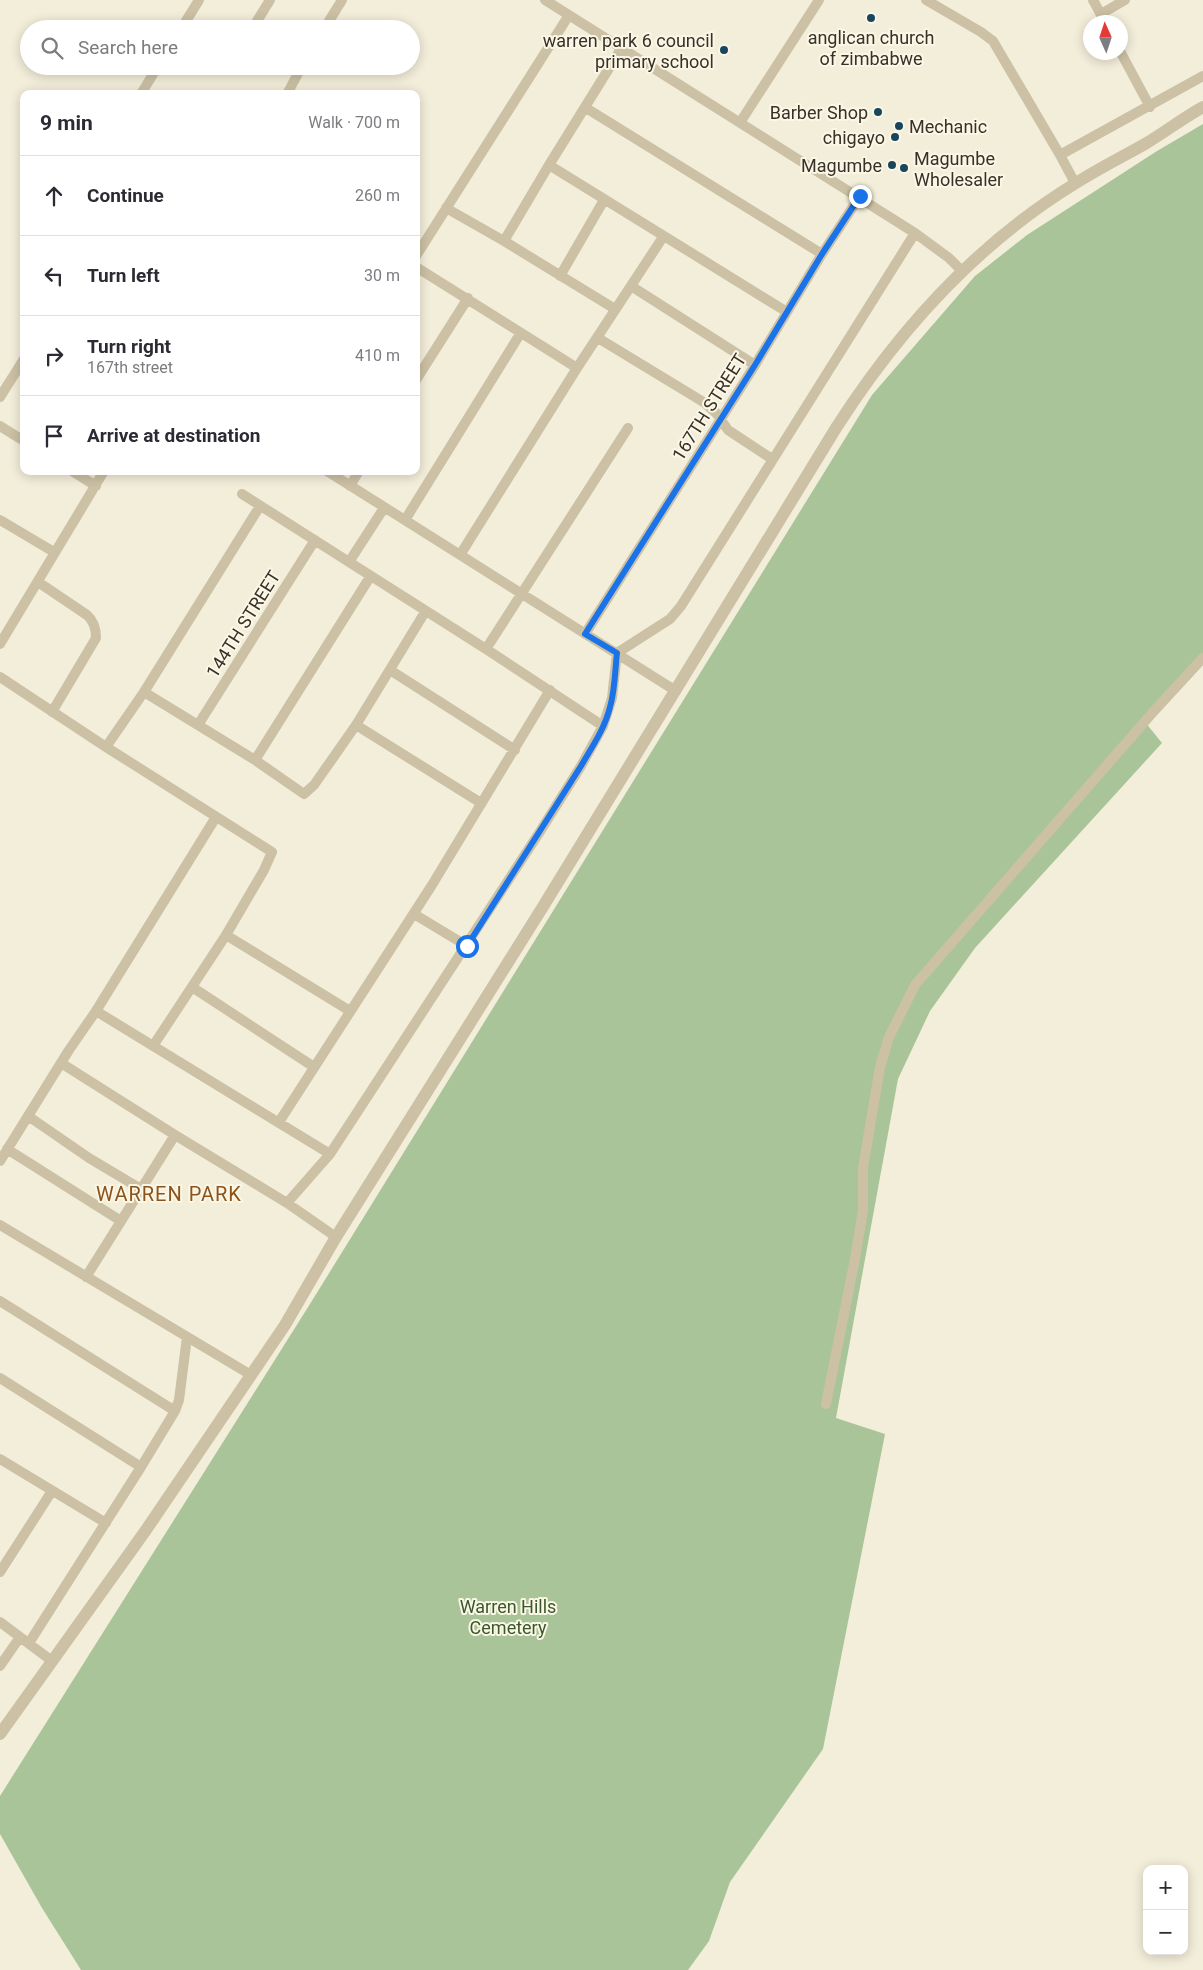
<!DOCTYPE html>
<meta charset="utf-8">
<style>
:root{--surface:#fff;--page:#f7f7f7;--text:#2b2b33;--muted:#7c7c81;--line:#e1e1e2}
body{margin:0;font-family:Roboto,sans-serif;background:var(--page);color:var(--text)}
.controls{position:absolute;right:15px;bottom:15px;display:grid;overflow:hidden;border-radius:10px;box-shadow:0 2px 12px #0003}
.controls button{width:45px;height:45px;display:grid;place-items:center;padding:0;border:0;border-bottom:1px solid var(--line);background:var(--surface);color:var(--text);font:25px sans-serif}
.compass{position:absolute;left:1083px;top:15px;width:45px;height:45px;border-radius:50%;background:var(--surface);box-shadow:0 2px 12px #0003;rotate:357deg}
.stop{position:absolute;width:15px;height:15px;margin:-11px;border:4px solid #1a73e8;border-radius:50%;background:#fff}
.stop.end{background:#1a73e8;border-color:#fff;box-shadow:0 1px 5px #0008}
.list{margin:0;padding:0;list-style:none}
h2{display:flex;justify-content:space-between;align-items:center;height:65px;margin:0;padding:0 20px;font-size:21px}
h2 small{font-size:16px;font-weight:400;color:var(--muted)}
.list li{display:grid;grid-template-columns:32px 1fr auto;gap:15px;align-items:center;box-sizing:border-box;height:80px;padding:0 20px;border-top:1px solid var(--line)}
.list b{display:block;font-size:19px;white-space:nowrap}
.list p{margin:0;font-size:16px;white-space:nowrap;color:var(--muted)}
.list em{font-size:16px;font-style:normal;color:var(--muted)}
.icon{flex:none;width:28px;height:28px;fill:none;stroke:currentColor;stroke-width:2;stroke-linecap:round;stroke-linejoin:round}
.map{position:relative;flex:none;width:1203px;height:1970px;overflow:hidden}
.search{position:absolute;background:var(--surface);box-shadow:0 2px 12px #0003;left:20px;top:20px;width:400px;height:55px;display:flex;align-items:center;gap:12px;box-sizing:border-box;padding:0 18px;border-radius:28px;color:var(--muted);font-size:19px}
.panel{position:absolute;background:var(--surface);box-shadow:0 2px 12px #0003;left:20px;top:90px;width:400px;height:385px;border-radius:10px}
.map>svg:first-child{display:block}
.green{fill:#aac499}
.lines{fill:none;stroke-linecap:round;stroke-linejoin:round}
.minor{stroke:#ccc1a5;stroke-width:10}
.tertiary{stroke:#ccc1a5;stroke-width:12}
.route{stroke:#1a73e8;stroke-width:6}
.poi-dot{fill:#19465c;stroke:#fbf7e7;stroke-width:2}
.labels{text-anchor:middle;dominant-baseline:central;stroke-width:4;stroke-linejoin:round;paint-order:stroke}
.poi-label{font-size:18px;fill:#383127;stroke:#fbf7e7;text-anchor:end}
.street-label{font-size:18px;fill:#383127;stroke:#fbf7e7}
.park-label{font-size:18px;fill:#3a5829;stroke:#fbf7e7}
.quarter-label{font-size:20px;letter-spacing:1px;fill:#8c541a;stroke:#fbf7e7}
</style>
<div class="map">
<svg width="1203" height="1970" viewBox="0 0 1203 1970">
<rect width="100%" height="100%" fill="#f3eeda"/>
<!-- green -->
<path class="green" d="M1203,124v531l-58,67 17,21 -187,205 -45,63 -32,68 -62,339 49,16 -62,315 -93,133 -21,59 -21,29h-607l-39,-62 -42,-74v-38l310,-492 562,-909 103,-119 52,-41 130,-84z"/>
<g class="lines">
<!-- minor -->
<path class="minor" d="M545,0l370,233 34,25 13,13
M926,0l55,32 12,9 67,114 15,28
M1093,0l12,22
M1101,14l24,-14
M181,29l18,-29
M252,29l18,-29
M324,29l18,-29
M621,49l-72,116 238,147
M1120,51l30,56
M141,94l17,-28
M287,94l15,-28
M586,108l236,146
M741,121l78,-121
M1060,155l143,-79
M446,208l58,33 111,68
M504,241l45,-76
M416,256l153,-241
M416,267l161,101
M560,276l44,-76
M631,286l124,79
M598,338l107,65 12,11 11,16 44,29
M416,380l52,-82
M0,397l24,-38
M0,426l24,15
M72,471l24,15
M327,471l349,220
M350,486l9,-15
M242,494l244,155 117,77 9,-28 5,-45 53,-34 11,-13 234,-373
M0,520l54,32
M405,520l115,-186
M460,555l117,-187 86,-131
M349,562l35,-54
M38,582l49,33c7,6 9,13 9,23l-44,74
M585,634l170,-269 67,-111 38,-58
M0,644l104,-173
M486,649l142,-221
M390,670l125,80
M0,677l106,70 166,105 -8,18 -38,65 -73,111
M144,692l111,68 49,34 10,-9 42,-60 69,-113
M198,725l117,-185
M356,725l125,78
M106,747l38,-55 116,-186
M255,760l115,-183
M216,817l-120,194 234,143
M414,914l53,32
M226,935l124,76
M192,987l122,80
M61,1063l114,72 112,68 49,34
M28,1116l61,42 52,31
M279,1122l153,-237 118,-195
M7,1149l114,72
M0,1161l69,-111 27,-39
M287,1203l43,-49 211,-324 40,-64 22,-40
M0,1225l251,150
M86,1277l89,-142
M0,1301l175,110
M0,1378l141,89 34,-56 4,-11 8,-63
M826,1404l29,-145 8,-49v-42l17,-101 9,-30 26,-52 239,-274 49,-53
M0,1459l106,64
M0,1572l52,-81
M0,1622l52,39
M29,1643l112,-176
M0,1666l20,-29"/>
<!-- tertiary -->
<path class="tertiary" d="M0,1734l146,-204 139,-205 51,-88 208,-332 292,-477c62,-97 140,-184 240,-245 22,-14 46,-26 69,-39 20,-12 38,-26 58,-37"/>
</g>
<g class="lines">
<!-- route -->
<path class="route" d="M467,946l114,-180c11,-19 24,-38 29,-59 5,-17 5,-37 7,-54l-32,-19 170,-269 67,-111 38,-58"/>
</g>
<!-- markers -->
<g class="poi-dot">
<circle cx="871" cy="18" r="5"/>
<circle cx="724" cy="50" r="5"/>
<circle cx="878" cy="112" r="5"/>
<circle cx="899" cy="126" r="5"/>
<circle cx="895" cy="137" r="5"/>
<circle cx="892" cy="165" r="5"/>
<circle cx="904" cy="168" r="5"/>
</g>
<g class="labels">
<!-- poi labels -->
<g class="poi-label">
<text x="871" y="37" text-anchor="middle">anglican church<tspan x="871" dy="21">of zimbabwe</tspan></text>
<text x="714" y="40">warren park 6 council<tspan x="714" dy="21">primary school</tspan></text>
<text x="868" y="112">Barber Shop</text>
<text x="909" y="126" text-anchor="start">Mechanic</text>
<text x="885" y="137">chigayo</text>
<text x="914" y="158" text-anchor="start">Magumbe<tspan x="914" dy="21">Wholesaler</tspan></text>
<text x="882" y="165">Magumbe</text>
</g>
<!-- street labels -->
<g class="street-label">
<text transform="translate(709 407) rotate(-58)">167TH STREET</text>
<text transform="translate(243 624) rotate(-58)">144TH STREET</text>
</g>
<!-- park labels -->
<g class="park-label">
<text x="508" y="1606">Warren Hills<tspan x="508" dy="21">Cemetery</tspan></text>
</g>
<!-- quarter labels -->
<g class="quarter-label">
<text x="169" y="1194">WARREN PARK</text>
</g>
</g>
</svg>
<div class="controls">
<button>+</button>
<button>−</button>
</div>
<svg class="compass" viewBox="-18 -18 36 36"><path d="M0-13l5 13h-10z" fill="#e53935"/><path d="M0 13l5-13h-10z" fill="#7c7c81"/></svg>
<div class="stop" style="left:467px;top:946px"></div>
<div class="stop end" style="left:860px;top:196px"></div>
<div class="search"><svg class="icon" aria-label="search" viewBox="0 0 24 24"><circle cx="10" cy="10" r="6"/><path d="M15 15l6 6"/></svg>Search here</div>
<section class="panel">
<h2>9 min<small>Walk · 700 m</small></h2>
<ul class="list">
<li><svg class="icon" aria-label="ahead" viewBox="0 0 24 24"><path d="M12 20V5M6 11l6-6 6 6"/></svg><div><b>Continue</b></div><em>260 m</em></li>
<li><svg class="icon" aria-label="left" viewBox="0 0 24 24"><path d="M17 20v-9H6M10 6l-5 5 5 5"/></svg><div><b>Turn left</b></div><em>30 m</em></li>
<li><svg class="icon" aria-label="right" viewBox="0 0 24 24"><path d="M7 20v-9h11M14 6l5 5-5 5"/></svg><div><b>Turn right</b><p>167th street</p></div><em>410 m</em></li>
<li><svg class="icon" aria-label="arrive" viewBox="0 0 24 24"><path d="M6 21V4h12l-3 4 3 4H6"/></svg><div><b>Arrive at destination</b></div></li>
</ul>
</section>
</div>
